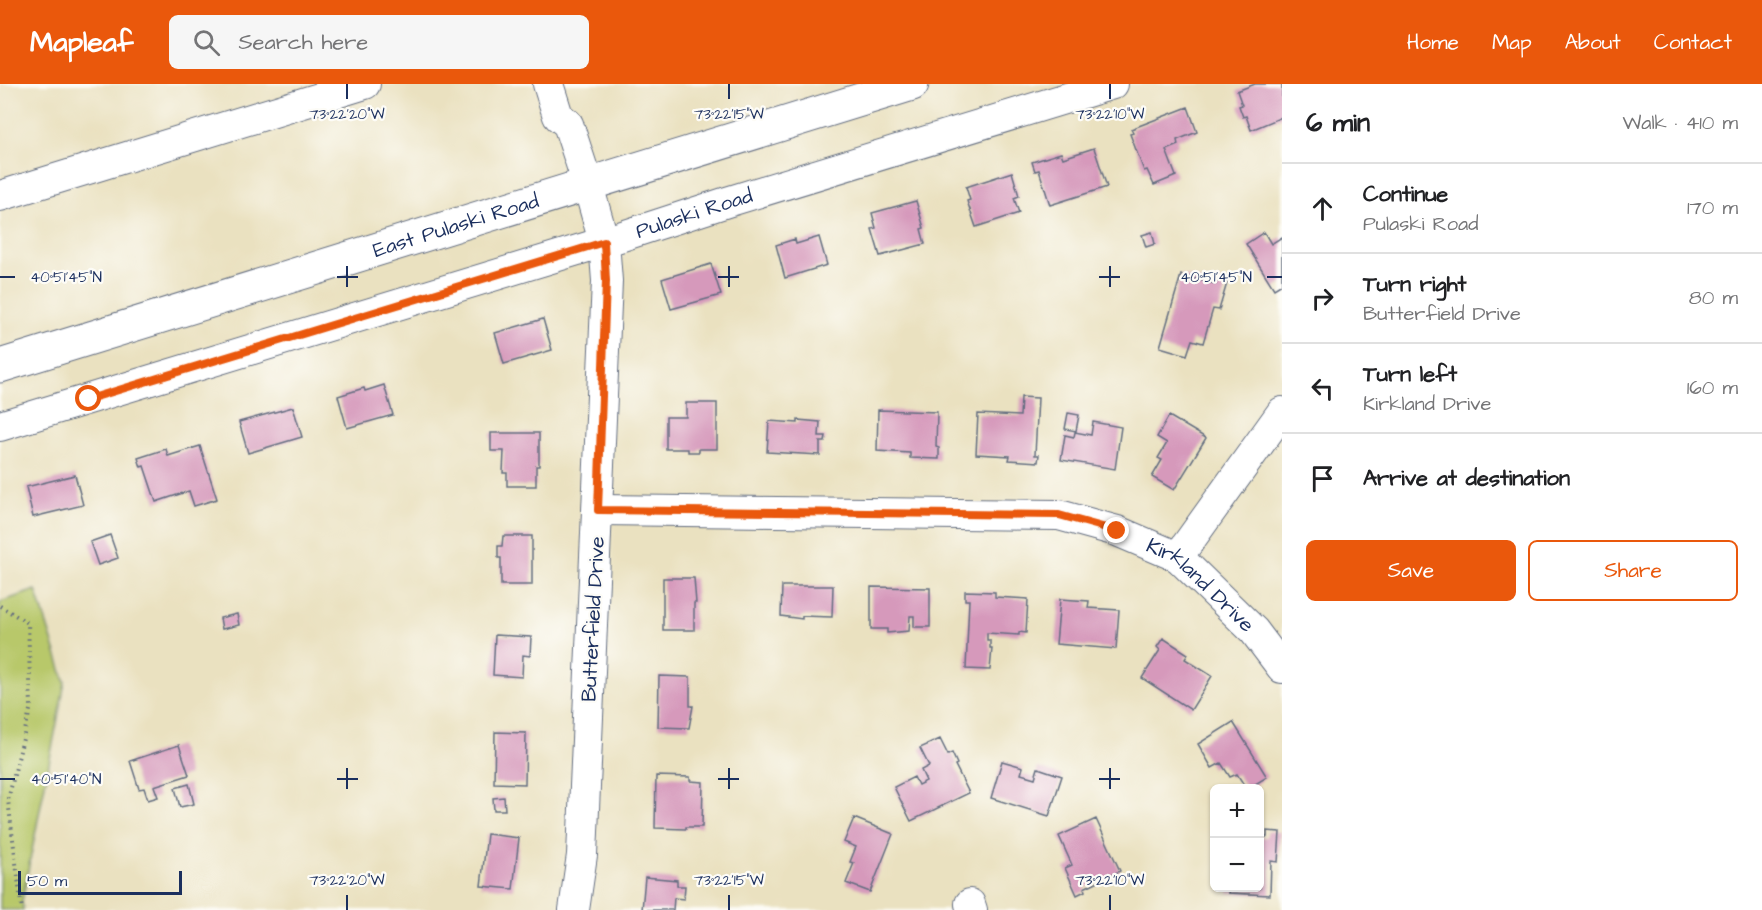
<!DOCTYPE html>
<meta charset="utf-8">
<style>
:root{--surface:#fff;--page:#f6f6f6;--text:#202124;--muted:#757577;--line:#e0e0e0;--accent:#ea580c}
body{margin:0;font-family:"Architects Daughter",sans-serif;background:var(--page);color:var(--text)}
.controls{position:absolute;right:18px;bottom:18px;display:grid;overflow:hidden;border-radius:9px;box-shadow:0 2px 4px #0004}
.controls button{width:54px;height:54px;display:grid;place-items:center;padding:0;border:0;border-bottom:2px solid var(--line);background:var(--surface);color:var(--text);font:30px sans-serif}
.scale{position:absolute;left:18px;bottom:15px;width:164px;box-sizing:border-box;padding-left:6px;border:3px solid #1b2f5e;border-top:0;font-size:16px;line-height:21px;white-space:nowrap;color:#1b2f5e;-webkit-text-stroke:4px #fdfcf7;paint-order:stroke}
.stop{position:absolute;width:18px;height:18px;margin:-14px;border:4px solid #ea580c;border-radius:50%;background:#fff}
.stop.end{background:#ea580c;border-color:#fff;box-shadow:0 2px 6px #0008}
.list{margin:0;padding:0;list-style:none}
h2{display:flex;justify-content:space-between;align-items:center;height:78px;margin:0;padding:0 24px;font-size:26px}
h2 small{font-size:20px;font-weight:400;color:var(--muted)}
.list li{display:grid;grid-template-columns:39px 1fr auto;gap:18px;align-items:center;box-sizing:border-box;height:90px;padding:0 24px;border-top:2px solid var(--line)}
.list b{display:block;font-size:22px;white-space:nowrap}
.list p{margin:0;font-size:20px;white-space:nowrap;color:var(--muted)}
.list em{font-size:20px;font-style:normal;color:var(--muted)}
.actions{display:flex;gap:12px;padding:18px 24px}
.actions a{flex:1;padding:14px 0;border:2px solid var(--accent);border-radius:9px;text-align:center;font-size:21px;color:var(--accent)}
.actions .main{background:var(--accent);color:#fff}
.icon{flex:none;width:33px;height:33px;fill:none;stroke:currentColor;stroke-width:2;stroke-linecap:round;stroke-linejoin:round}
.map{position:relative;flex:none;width:1282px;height:826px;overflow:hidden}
header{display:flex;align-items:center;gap:36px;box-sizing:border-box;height:84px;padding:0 30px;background:var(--accent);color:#fff}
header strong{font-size:28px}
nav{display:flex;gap:33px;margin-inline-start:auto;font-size:21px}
.search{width:420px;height:54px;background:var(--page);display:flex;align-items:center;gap:15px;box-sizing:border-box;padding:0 21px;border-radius:9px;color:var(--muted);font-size:22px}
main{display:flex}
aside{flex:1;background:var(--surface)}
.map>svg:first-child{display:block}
.green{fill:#b8c86b;stroke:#6a7c64;stroke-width:1.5}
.building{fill:#d699bb}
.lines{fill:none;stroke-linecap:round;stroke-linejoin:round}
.minor-casing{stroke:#636d80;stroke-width:32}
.major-casing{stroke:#636d80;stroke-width:35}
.path{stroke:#636d80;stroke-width:4;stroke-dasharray:1.5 4.5;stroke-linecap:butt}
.minor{stroke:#fff;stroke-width:30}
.major{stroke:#fff;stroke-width:33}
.route{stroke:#ea580c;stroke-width:8}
.ticks{fill:none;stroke:#1b2f5e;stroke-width:2}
.labels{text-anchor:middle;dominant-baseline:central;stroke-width:4.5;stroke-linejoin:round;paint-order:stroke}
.street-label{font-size:21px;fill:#1b2f5e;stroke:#fdfcf7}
.ticks-label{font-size:15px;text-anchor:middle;fill:#1b2f5e;stroke:#fdfcf7;stroke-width:4.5;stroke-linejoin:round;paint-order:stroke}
</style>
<header>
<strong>Mapleaf</strong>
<div class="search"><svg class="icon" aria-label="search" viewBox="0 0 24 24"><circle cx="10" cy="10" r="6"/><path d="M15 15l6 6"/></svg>Search here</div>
<nav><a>Home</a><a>Map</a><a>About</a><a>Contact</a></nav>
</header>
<main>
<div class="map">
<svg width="1282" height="826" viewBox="0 0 1282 826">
<rect width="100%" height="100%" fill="#fdfcf7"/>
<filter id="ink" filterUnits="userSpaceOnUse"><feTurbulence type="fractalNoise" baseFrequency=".0167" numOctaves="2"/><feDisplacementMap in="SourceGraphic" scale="12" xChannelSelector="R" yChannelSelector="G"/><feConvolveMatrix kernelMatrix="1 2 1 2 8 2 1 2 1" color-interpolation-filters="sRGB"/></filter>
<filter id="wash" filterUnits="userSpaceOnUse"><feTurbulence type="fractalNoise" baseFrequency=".008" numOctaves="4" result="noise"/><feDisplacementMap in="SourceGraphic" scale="24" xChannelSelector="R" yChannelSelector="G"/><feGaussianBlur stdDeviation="1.35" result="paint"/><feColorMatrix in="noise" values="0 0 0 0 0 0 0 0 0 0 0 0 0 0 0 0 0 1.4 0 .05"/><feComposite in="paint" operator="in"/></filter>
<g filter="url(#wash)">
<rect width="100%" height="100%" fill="#eae1c0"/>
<!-- green -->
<path class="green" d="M36,506l29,92 -43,219 1,9h-23v-308z"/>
<g id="blocks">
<!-- building -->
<path class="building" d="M1255,0h27v33l-31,13 -5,-14 -3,1 -4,-11 3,-1 -5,-14z
M1188,23l9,25 -20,8 1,5 -12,5 10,26 -22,9 -7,-15 -3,1 -14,-37 3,-1 -2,-4z
M1094,64l13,39 -57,18 -11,-35 -4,1 -3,-9 29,-9 2,5z
M1012,88l7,24 -5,2 5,15 -43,14 -9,-26 3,-1 -4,-13z
M916,117l8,27 -3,1 4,15 -45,12 -8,-27 4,-1 -4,-15z
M1152,148l3,12 -9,3 -4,-12z
M1264,148l7,12 11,-7v47l-8,5 -28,-45z
M819,153l8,28 -42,13 -9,-33 19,-6 1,5z
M711,180l10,31 -50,14 -9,-30z
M1181,191l35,9 1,-4 10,3 -8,27 -6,-1 -10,34 -11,-3 -5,15 -27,-8z
M543,235l9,31 -48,14 -9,-31z
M384,301l9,30 -46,13 -9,-32 26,-8 1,3z
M1021,313l17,1 -3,57h4l-1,7 -29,-2 1,-4 -34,-2 2,-40 42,2z
M686,319h31v46h-18v3h-11v-3h-22v-32h20z
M293,323l9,30 -54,16 -9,-31z
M878,326l59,2 -1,35 3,1v11l-29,-1v-5l-33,-2z
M1068,329l11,2 -3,16 -11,-2z
M1169,332l37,22 -32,52 -22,-13 10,-17 -4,-2 9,-15 -10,-6z
M798,336l22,2 -1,14h7l-1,6h-5v13l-53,-3 2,-31 29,2z
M1093,338l28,5 -6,42 -54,-9 4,-25 9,2 1,-5 16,3z
M491,349h48v33h-3v20h-29v-13h-4l1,-22h-13z
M200,362l17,53 -23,7 -5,-15 -33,11 -12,-36 -3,1 -3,-9 28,-9 2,7z
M75,391l8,30 -50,12 -7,-30z
M110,451l8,23 -20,7 -8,-23z
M503,452h29v49h-31v-27h-3v-12h4z
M663,494h31l2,25h-2v27h-31z
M782,502h51l-1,31 -30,-1v3l-21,-3z
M871,503l59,1v39h-16v-11h-4l-1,15 -22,2v-4h-16z
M965,507l30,1v5l33,2 -2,34 -7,-1v3l-32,-2v7h3v8h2l-2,22 -24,-1 3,-69h-4z
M1060,515l29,2 -1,7 31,2 -3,39 -60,-5z
M237,530l2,11 -17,4 -2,-11z
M495,551l36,2 -1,19 -7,-1 -1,22 -29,-2z
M1163,554l25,16 -3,5 27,17 -21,34 -49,-32 18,-28 -3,-3z
M659,592l31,1v29h3l-4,22 -31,-1z
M1233,638l34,55 -18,11h-3l-9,-14 -7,3 -9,-14 -9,5 -14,-24z
M495,648l31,1 -1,51 -31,-1z
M940,655l8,16 4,-2 5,11 -2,1 14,28 -58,28 -17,-34 20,-10 4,8 8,-4 -5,-11 8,-4 -9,-18z
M179,661l10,30 -35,11 4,11 -10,3 -4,-12 -5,1 -9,-28z
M1002,677l21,6 -2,7 14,4 3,-10 24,8 -13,40 -58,-18z
M656,692l34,1v4l13,1 -1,45h-16v2l-31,-1z
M189,700l5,20 -14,3 -5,-19z
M504,713l1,13h-11l-1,-12z
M854,734l39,16 -23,58 -24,-9 8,-20 -4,-1 6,-15 -12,-5z
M1096,735l24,52 -36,17 1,3 -8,4 -12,-27 7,-3 -13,-29z
M1267,747l13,1 -2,30 -7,-1 -1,34 -42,-2 1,-5h31v-51h7z
M487,750l32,4 -6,51 -32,-3z
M645,793l32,3v6h8l-1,13 -10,-1 -1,12h-31z"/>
</g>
</g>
<g filter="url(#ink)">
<use href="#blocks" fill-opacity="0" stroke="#636d80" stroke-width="1.5"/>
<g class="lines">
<defs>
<g id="minor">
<path d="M548,0l10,32 10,8 20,61 16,57 3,39 -25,574 -8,55"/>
<path d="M0,112l365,-112"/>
<path id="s1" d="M0,342l604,-184 123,-40 386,-118"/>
<path id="s2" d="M598,426l461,5 58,16 61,26 76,74 28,37"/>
<path d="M1178,473l104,-145"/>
<path d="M970,820l2,6"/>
</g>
<g id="major">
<path id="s3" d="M0,282l912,-282"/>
</g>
</defs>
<!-- minor casing -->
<use href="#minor" class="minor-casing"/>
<!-- major casing -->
<use href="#major" class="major-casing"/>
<!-- path -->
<path class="path" d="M0,522l28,17 3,83 -23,94 14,110"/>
<!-- minor -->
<use href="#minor" class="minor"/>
<!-- major -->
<use href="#major" class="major"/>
</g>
</g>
<g class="lines" filter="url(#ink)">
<!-- route -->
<path class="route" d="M89,315l515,-157 2,39 -8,229 461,5 58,16"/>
</g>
<!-- ticks -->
<path class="ticks" d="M347,0v15M729,0v15M1110,0v15M347,182v21M729,182v21M1110,182v21M0,193h15M337,193h21M718,193h21M1099,193h21M1267,193h15M347,684v21M729,684v21M1110,684v21M0,695h15M337,695h21M718,695h21M1099,695h21M347,811v15M729,811v15M1110,811v15"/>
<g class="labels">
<!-- street labels -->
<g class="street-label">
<text stroke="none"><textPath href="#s1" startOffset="726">Pulaski Road</textPath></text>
<text stroke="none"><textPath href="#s3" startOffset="477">East Pulaski Road</textPath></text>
<text stroke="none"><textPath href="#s2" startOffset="622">Kirkland Drive</textPath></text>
<text transform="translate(593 535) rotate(-87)">Butterfield Drive</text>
</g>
</g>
<g class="ticks-label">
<text x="347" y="35">73°22'20"W</text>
<text x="729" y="35">73°22'15"W</text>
<text x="1110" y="35">73°22'10"W</text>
<text x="66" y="198">40°51'45"N</text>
<text x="1216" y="198">40°51'45"N</text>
<text x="66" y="700">40°51'40"N</text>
<text x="347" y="801">73°22'20"W</text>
<text x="729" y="801">73°22'15"W</text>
<text x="1110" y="801">73°22'10"W</text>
</g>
</svg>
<div class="controls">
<button>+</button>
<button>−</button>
</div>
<div class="scale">50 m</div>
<div class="stop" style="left:89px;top:315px"></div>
<div class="stop end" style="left:1117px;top:447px"></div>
</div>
<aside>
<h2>6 min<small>Walk · 410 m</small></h2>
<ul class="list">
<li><svg class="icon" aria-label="ahead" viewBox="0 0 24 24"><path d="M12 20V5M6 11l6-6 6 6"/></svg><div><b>Continue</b><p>Pulaski Road</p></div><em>170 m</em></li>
<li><svg class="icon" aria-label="right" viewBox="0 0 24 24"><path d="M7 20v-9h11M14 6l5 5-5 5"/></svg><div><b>Turn right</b><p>Butterfield Drive</p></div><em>80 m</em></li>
<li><svg class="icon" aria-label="left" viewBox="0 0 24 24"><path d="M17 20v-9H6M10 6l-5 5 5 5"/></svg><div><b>Turn left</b><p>Kirkland Drive</p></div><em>160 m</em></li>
<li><svg class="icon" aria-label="arrive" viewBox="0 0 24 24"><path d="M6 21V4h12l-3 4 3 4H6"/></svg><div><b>Arrive at destination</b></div></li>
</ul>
<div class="actions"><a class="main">Save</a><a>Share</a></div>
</aside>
</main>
